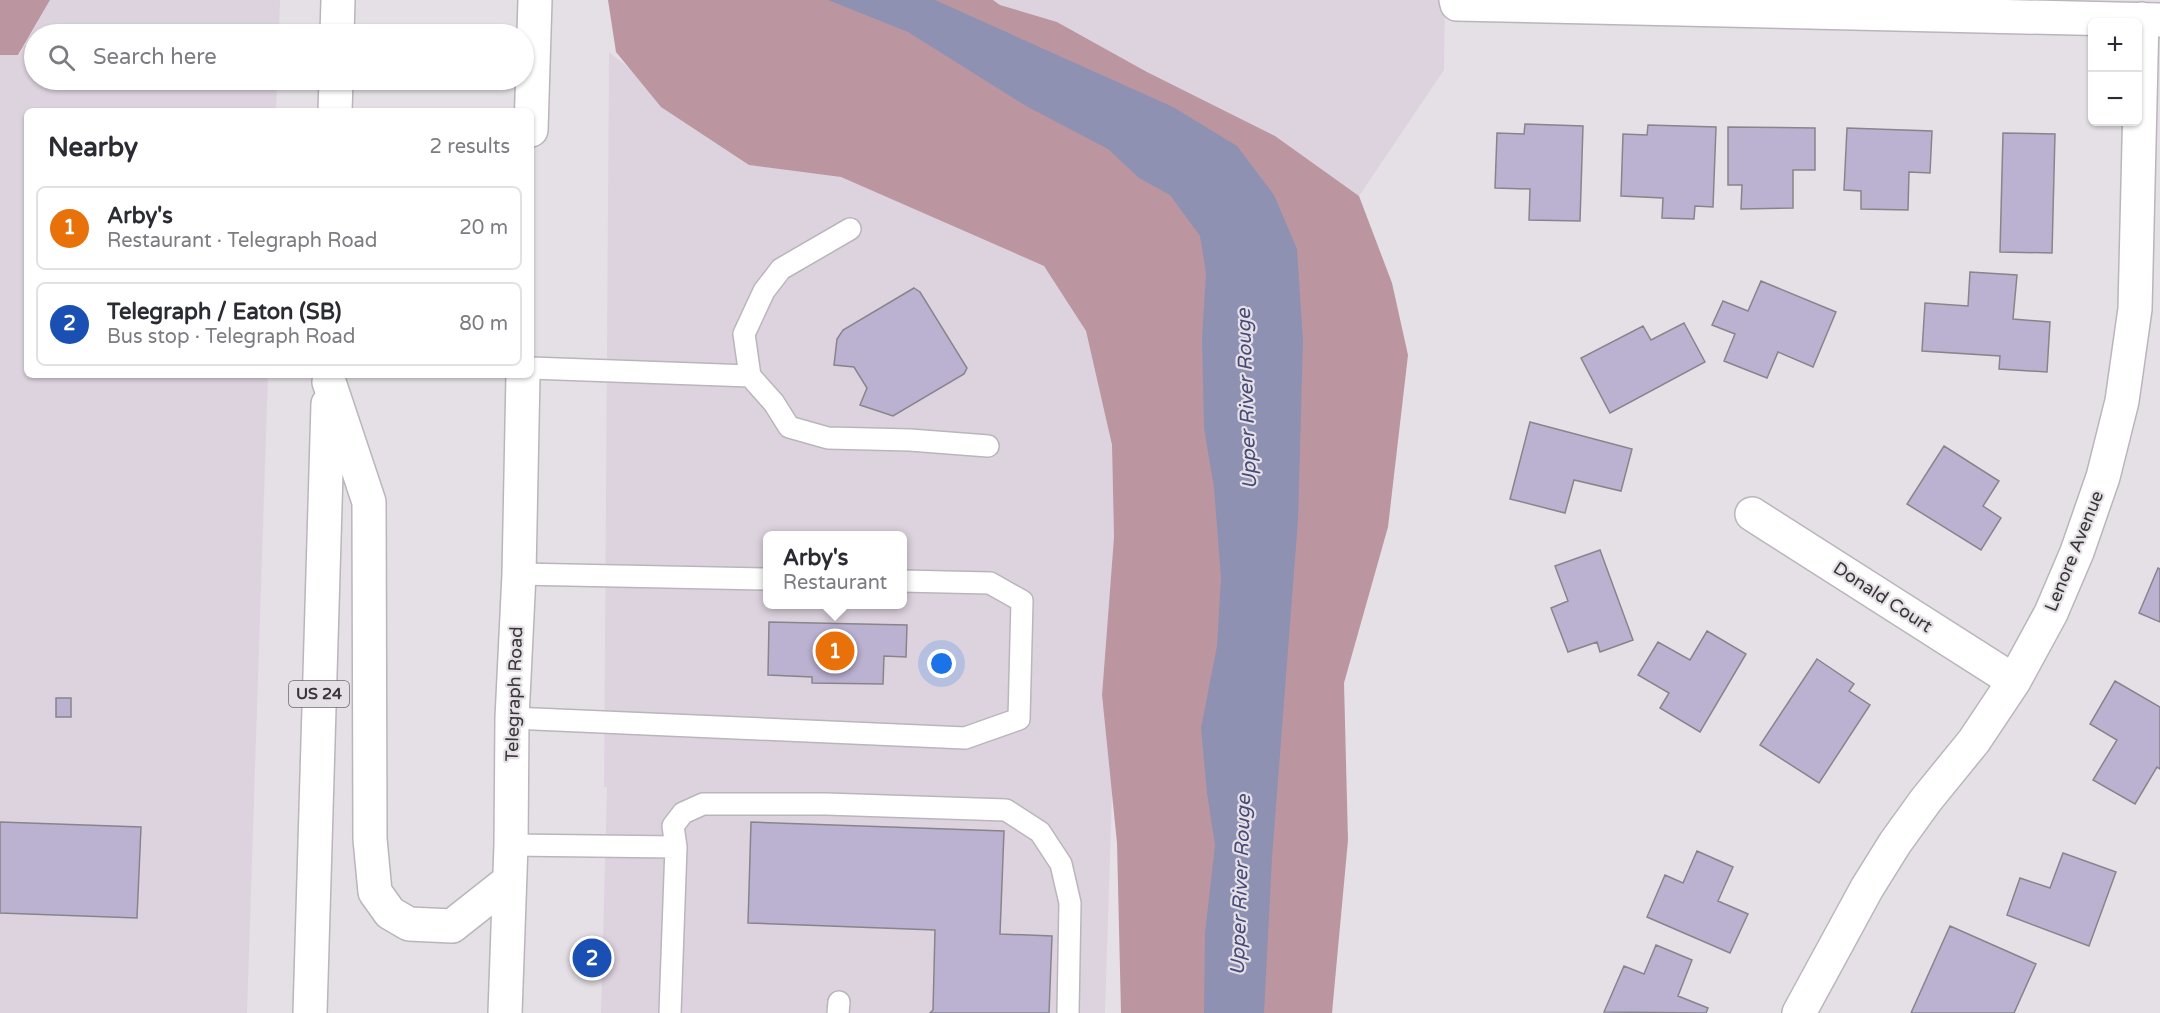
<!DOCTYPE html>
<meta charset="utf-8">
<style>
:root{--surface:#fff;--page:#f2f2f3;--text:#2b2b33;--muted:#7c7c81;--line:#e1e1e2;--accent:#d93025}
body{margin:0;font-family:"Varela Round",sans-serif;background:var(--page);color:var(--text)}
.controls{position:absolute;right:18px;top:18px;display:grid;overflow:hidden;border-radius:9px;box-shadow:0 2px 4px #0004}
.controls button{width:54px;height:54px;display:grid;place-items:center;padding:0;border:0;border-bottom:2px solid var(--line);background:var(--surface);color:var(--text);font:30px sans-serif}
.you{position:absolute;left:942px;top:664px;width:21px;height:21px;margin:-15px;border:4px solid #fff;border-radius:50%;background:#1a73e8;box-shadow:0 0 0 9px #1a73e833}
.badge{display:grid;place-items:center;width:39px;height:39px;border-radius:50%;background:var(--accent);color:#fff;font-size:20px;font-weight:700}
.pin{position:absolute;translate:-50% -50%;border:3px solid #fff;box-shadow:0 2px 6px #0006}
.popup{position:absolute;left:763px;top:531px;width:144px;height:78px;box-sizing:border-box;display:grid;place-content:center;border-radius:9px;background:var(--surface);filter:drop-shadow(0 2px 4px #0005);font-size:20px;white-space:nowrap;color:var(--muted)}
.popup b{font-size:22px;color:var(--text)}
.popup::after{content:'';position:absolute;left:50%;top:100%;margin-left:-12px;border:12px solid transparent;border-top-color:var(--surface)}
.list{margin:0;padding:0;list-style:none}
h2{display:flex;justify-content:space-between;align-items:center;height:78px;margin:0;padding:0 24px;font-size:26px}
h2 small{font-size:20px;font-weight:400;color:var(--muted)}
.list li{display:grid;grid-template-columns:39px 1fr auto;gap:18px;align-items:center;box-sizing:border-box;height:84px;margin:0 12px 12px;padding:0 12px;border:2px solid var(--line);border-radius:9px}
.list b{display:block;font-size:22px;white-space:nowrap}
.list p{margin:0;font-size:20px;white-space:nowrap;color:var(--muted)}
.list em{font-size:20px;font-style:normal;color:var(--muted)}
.icon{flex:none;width:33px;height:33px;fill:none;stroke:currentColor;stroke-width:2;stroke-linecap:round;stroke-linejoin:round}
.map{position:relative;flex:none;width:2160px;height:1013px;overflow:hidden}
.search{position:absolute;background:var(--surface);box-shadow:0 2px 4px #0004;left:24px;top:24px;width:510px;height:66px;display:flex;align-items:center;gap:15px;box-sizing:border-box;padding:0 21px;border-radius:33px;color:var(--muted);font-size:22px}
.panel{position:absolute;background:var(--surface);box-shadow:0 2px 4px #0004;left:24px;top:108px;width:510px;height:270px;border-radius:9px}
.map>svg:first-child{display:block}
.built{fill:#ddd3df;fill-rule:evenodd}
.forest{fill:#bb96a0}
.water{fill:#8e91b1}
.building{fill:#bbb1d1;stroke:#87858b;stroke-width:1.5}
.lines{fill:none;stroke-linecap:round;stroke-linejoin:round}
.service-casing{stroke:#bab5bb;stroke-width:24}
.minor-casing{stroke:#bab5bb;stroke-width:36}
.primary-casing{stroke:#bab5bb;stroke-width:36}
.service{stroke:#fff;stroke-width:21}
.minor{stroke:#fff;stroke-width:33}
.primary{stroke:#fff;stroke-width:33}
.labels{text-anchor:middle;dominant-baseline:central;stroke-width:4.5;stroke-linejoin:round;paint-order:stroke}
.shield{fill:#e5e0e6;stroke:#6c696c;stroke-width:1.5}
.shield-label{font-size:16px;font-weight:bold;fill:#383638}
.street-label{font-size:18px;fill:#383638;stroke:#e5e0e6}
.water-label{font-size:20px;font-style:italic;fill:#474a79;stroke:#e5e0e6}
</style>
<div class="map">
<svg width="2160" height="1013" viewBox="0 0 2160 1013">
<rect width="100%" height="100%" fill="#e5e0e6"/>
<!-- built -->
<path class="built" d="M50,0h230l-1,34h-245v46h243l-1,31h-249v264h241l-21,638h-247v-958h19z
M993,0h452l-1,70 -85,126 -85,-60 -127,-64 -90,-50 -57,-17z
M609,52l140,113 92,12 203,89 42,65 26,114 2,92 -12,158 10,97 -7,221h-504l6,-226h-3zM768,536h134v68h-134z"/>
<!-- forest -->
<path class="forest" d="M0,0h50l-32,55h-18z
M608,0h385l7,5 57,17 90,50 128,64 84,60 33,87 16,72 -20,172 -44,156 4,157 -16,173h-211l-4,-170 -15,-148 12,-158 -2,-92 -26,-114 -42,-65 -203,-89 -92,-12 -88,-58 -45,-55z"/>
<!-- water -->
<path class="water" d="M828,0h107l238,107 64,39 37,49 23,54 6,92 -5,179 -26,338 -8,155h-60l1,-80 10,-88 -8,-52 -6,-65 16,-82 4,-68 -7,-90 -10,-60 -2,-90 4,-65 -6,-37 -30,-41 -31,-17 -31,-29 -82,-43 -118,-74z"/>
<!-- building -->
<path class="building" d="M1525,124l58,2 -3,95 -51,-1 1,-31 -35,-1 2,-55 27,1z
M1648,125l68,2 -3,80 -18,-1 -1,13 -32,-1 1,-20 -42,-2 2,-62 24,1z
M1728,127l87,1v42h-22v38l-52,1 1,-24h-14z
M1847,128l85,3 -2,42 -21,-1 -1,38 -47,-1v-18l-17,-1z
M2003,133l52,1 -3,119 -52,-1z
M1970,272l47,3 -4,44 37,3 -3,50 -48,-3 1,-13 -78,-5 3,-48 43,3z
M1761,281l75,31 -23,55 -35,-15 -11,26 -43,-17 11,-27 -23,-9 11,-24 25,10z
M914,288l6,4 47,76 -3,6 -71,42 -33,-11 7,-17 -13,-21 -20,-2 3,-26 6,-9z
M1684,323l21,39 -95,51 -29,-55 62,-32 8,14z
M1530,422l102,27 -11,42 -47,-11 -9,33 -55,-14z
M1944,446l55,35 -16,25 18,12 -20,32 -74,-46z
M1600,550l33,90 -33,12 -3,-10 -29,10 -17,-44 17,-7 -13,-35z
M2158,568l2,1v53l-21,-9z
M769,622l138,3 -1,32 -22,-1 -1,28 -71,-1v-6l-44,-2z
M1707,631l39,23 -46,78 -40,-24 9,-15 -31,-18 20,-33 32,18z
M1817,659l37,25 -5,7 21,14 -51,78 -59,-38z
M2115,681l45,26v62l-3,-2 -22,37 -42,-24 24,-40 -27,-16z
M56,698h15v19h-15z
M0,822l141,5 -4,91 -137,-5z
M751,822l253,9 -4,103 52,2 -3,77h-119l3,-3 2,-80 -187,-7z
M1697,851l36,16 -15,34 30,13 -18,39 -83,-36 18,-42 18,8z
M2063,853l53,19 -27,74 -82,-31 13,-37 30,10z
M1950,926l86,38 -22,49h-103z
M1656,945l36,15 -14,36 30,12 -2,5 -102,-1 20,-46 20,8z"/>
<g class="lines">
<defs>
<path id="service" d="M531,368l219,8 -6,-42 20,-43 17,-22 69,-40
M750,376l24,27 15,24 39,11 82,2 78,6
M519,574l249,5
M512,718l453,20 54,-19 3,-118 -32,-18 -88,-2
M511,845l165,2 -6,166
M676,847l-3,-21 10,-13 20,-9h123l180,6 34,22 21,32 9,39 -2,110
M838,1013l1,-11"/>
<path id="minor" d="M1456,0l1,4 703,16
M1752,514l262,167
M1799,1013l68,-125 28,-45 31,-43 48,-59 40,-60 37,-68 26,-61 26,-75 19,-76 13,-92 7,-290"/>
<path id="primary" d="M337,34l1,-34
M335,111l1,-31
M531,130l4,-130
M329,382l40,120 1,337 5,53 15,21 19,11 43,2 57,-45
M310,1013l18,-609
M505,1013l6,-168 1,-127 7,-144 4,-199"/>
</defs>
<!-- service casing -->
<use href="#service" class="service-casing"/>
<!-- minor casing -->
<use href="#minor" class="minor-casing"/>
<!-- primary casing -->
<use href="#primary" class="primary-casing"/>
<!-- service -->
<use href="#service" class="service"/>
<!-- minor -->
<use href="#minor" class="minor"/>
<!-- primary -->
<use href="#primary" class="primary"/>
</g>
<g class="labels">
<!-- shield labels -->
<rect class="shield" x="289" y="681" width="60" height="26" rx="4.5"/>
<g class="shield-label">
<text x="319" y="694">US 24</text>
</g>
<!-- street labels -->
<g class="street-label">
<text transform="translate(2074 551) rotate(-68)">Lenore Avenue</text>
<text transform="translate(1883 597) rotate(33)">Donald Court</text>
<text transform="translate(514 694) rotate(-88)">Telegraph Road</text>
</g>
<!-- water labels -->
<g class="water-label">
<text transform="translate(1247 399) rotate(-92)">Upper River Rouge</text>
<text transform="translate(1241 885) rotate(-88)">Upper River Rouge</text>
</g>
</g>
</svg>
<div class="controls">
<button>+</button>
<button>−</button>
</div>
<div class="you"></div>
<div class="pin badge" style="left:835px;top:651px;background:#e8710a">1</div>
<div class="popup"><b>Arby's</b>Restaurant</div>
<div class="pin badge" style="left:592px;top:958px;background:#1a4fb4">2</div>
<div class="search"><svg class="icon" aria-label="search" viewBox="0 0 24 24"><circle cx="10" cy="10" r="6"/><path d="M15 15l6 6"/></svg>Search here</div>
<section class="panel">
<h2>Nearby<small>2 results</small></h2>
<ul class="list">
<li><span class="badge" style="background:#e8710a">1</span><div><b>Arby's</b><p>Restaurant · Telegraph Road</p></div><em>20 m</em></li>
<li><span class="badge" style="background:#1a4fb4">2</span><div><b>Telegraph / Eaton (SB)</b><p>Bus stop · Telegraph Road</p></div><em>80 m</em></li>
</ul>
</section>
</div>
